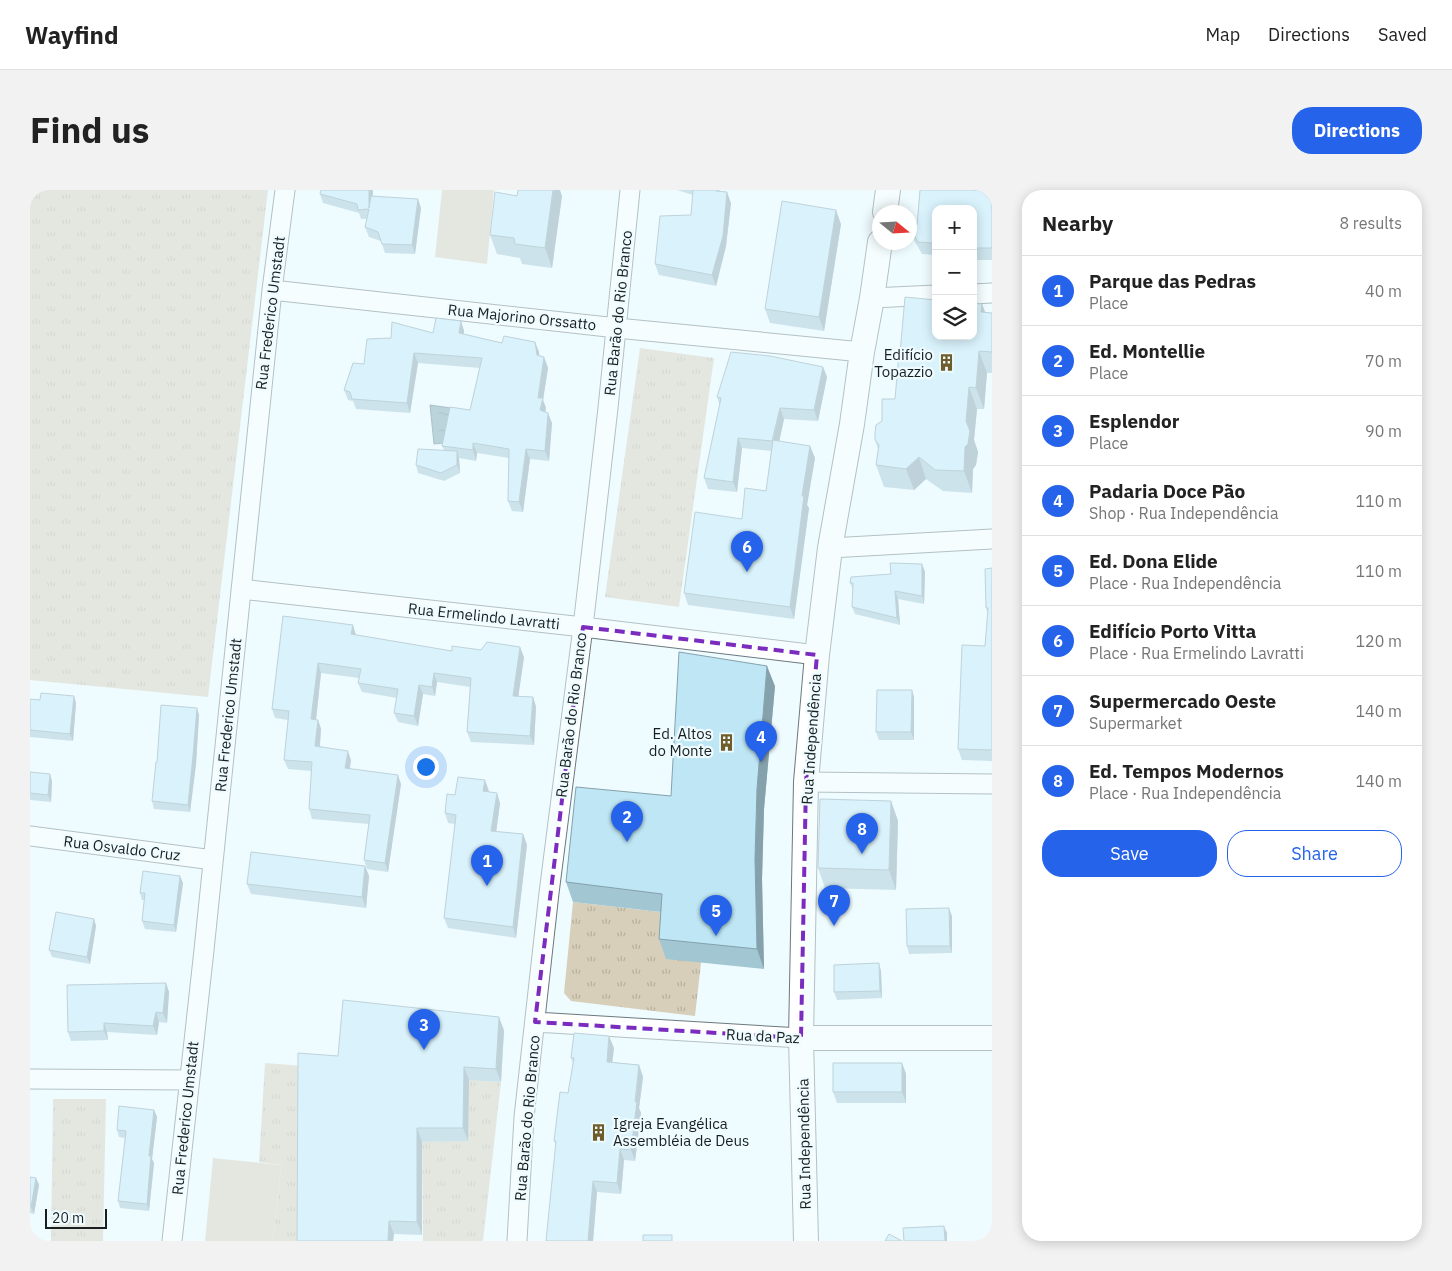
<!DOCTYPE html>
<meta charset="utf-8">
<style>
:root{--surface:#fff;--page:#f2f2f2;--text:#222;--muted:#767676;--line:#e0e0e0;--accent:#2563eb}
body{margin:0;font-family:"IBM Plex Sans",sans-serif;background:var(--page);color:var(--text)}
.controls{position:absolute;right:15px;top:15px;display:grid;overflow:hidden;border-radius:10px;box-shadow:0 2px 12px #0003}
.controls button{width:45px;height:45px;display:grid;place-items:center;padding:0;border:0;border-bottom:1px solid var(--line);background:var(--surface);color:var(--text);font:25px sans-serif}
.compass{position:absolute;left:842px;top:15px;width:45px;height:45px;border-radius:50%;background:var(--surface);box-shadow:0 2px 12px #0003;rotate:108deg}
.scale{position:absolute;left:15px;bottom:12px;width:62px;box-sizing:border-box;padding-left:5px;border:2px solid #191f21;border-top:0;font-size:14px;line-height:18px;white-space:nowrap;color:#191f21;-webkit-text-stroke:4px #eefbff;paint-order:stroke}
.you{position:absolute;left:395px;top:576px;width:18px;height:18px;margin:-12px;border:4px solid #fff;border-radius:50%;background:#1a73e8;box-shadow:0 0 0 8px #1a73e833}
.badge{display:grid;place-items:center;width:32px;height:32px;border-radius:50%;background:var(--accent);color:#fff;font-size:16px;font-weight:700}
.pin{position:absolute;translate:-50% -41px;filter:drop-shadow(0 1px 2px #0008)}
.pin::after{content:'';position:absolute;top:26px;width:18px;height:15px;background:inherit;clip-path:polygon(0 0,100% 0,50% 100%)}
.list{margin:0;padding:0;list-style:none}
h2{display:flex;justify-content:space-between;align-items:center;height:65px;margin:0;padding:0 20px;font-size:21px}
h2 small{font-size:16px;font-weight:400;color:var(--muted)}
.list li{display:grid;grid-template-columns:32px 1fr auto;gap:15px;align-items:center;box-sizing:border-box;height:70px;padding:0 20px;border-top:1px solid var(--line)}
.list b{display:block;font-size:19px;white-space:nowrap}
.list p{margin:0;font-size:16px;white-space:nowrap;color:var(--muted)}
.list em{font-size:16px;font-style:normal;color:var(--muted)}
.actions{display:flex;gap:10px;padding:15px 20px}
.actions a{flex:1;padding:11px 0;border:1px solid var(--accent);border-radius:20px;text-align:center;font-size:18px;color:var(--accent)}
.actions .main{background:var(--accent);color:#fff}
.icon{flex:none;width:28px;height:28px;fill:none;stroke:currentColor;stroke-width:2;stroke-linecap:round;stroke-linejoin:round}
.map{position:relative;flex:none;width:962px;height:1051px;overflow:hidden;border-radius:20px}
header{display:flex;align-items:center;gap:30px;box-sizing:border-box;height:70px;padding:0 25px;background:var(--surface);border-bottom:1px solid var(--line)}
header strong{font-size:24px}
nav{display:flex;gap:28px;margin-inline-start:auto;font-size:18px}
.intro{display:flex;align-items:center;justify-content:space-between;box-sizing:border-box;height:120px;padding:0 30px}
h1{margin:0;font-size:35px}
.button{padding:12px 22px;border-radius:20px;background:var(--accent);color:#fff;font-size:18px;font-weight:700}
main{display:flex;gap:30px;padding:0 30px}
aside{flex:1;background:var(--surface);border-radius:20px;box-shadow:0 2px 12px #0003}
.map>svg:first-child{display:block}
.grass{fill:url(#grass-tufts)}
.garden{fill:#d7cfba}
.water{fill:url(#water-ripples);stroke:#5e7b85}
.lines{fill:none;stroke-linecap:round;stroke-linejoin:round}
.minor-casing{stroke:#6b797e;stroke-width:21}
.tertiary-casing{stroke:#6b797e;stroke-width:26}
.minor{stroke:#fff;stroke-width:19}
.tertiary{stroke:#fff;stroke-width:24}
.wall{fill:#a3c6d3}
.shaded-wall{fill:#85a1ac}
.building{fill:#bee6f5;stroke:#85a1ac}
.marked{fill:none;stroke:#7b2cbf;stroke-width:4;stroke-dasharray:10 6;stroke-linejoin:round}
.labels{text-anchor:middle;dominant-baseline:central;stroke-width:4.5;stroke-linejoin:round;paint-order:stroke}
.street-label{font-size:15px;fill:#191f21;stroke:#eefbff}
.poi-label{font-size:15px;fill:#191f21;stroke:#eefbff;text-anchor:end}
</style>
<header>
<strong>Wayfind</strong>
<nav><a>Map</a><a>Directions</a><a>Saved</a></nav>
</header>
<div class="intro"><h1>Find us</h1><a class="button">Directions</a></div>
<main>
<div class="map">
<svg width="962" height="1051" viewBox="0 0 962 1051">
<defs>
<pattern id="grass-tufts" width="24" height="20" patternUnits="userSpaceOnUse" patternTransform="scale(1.25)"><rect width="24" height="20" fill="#d7cfba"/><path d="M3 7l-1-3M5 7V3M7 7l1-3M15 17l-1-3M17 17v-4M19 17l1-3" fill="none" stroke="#b8b1a0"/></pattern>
<pattern id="water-ripples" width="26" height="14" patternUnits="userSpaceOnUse" patternTransform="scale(1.25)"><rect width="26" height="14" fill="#7ca2b0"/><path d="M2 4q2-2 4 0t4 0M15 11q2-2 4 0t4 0" fill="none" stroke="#65838f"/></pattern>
</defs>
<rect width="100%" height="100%" fill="#eefbff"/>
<!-- grass -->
<path class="grass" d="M0,0h238l-60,507 -178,-17z
M610,158l74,10 -35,249 -74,-10z
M543,712l96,11 32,50 -6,53 -124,-15 -7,-8z
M235,873l38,3 -1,175h-29l8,-76 -22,-3z
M398,886l73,6 -18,159h-60l-1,-99 46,-2z
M23,909h53l-3,142h-52z"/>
<!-- garden -->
<path class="garden" d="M412,0h52l-7,74 -52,-7z
M183,968l68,7 -8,76h-68z"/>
<!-- water -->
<path class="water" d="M400,215l21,3 -7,35 -10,1z"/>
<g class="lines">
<defs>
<path id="minor" d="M242,100l345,38 245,24
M943,104l19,-1
M842,108l64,-3
M800,358l162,-9
M211,399l342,38 234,28
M776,592l186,2
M0,646l183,24
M505,832l266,16
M0,889l159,1
M142,1051l32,-291 68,-660 13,-100
M487,1051l7,-124 25,-224 34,-266 25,-219 22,-218"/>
<path id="tertiary" d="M855,22l3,-22
M771,848h191
M776,1051l-5,-203 5,-256 11,-127 13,-107 22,-124 10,-72 10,-54 8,-56"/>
</defs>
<!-- minor casing -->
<use href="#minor" class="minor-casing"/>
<!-- tertiary casing -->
<use href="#tertiary" class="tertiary-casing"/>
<!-- minor -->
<use href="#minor" class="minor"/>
<!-- tertiary -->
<use href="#tertiary" class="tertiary"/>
</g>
<!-- wall -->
<path class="wall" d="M647,0h43v1l11,12 -5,43 -10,40 -57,-11 -4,-11 36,-49 2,-20z
M890,0h72v70h-16l-3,-8v-43h-37v46l-14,-1 -10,-17 -2,-8v-5l7,1z
M290,4l53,2 48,12 -6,46 -30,-1 -4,-12 -12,-4 -4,-10 2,-8h-6l-2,-6 -36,-10z
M487,6h45l-10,72 -30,-4 -2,-6 -23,-4 -7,-19z
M811,34l-17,107 -54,-8 -5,-14z
M952,114l3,9h7v60h-5l-3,36h-7l-3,31 4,12 -2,13 -3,4 -1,24 -29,-2 -17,-12 -12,11 -30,-3 -8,-22 2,-16 -3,-9 7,-19 13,-22 5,-46z
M431,131l3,10v3l38,9 33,-1 4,10v4l5,1 4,11 -5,32 3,8 -1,4 7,11 -3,38 -19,-2 -7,53 -11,-1 -4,-10 1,-43 -32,-5 -1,8 -17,-3 1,15 -16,8 -26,-8 -2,-8 28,-15 -2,-4 28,-36 10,-42 -62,-5 -8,50 -54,-4 -3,-8 -5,-1 -4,-10 20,-26 27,-26 42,-5z
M793,177l4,10 -9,44 -34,-2 -5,22 31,5 5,12 -8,47 2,3 -15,111 -106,-14 -4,-12 58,-74 24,-28 5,-40 -29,-3 -5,44 -29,-3 -4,-11 16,-72 -3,-9z
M892,374l3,8 -1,32 -26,-5 2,26 -45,-11 -3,-7 1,-18 -3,-6 41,-9z
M962,378v193l-30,-1 -4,-11 27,-103 3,-32 -2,-6z
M253,426l73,19 96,16 72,6 -6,40h15l3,10 -2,38 -63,-3 -4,-10 3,-45 -33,-5 -2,14 -12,-2 -5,32 -20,-4 -4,-9 3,-15 -35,-6 -4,-9 1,-5 -38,-5 -5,47h2l3,9 -1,17 31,14 -1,9 51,15 -13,88 -21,-3 -3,-9 5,-36 -57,-5 -3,-10 3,-38 -24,-2 -4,-9 4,-40 -13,-2 -3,-9z
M745,496l-11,123 -2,70 2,90 -98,-10 -7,-20 2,-27 -88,-10 -7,-20 105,-86z
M884,507v43h-35l-3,-8z
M0,509l46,4 -3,38 -43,-4z
M169,525l-3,49 -6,48 -36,-3 -2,-8 5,-39z
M0,582l22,9 -1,21 -21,-2z
M459,601v1l11,11 -4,29 27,2 4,11 -11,93 -68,-10 -4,-10 11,-94 -7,-1 -3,-10 10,-18z
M861,611l7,20 -2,69 -71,-2 -7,-20z
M335,676l4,10 -3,32 -115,-14 -4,-10z
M153,693l-7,49 -31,-3 -3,-8 3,-21h-3l-2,-7z
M922,726v37l-43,1 -2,-8z
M64,729l2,7 -6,38 -38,-7 -3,-7z
M851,781l1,27 -45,2 -3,-8z
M136,793l3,9 -2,31 -8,-1 -2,13 -50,-3 1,8 -37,1 -3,-9z
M474,840l-3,52 -32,-2 -1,61 -46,1v93l-28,-1 -1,7h-96l41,-185z
M584,858l-2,14 27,3 4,12 -4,31 2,5 -6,48 -11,-1 -3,34 -24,-2 -4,49h-47l10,-96 -2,-4 14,-48 5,-30 -2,-5z
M872,873l4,11v29h-69l-4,-11z
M124,920l3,7 -5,42 2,4 -5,48 -29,-3 -2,-7 7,-63 -6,-1 -2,-7z
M0,987l6,1 3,7 -5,29 -4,-1z"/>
<!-- shaded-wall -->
<path class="shaded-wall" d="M339,0h4l-1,27 -3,-9z
M523,0h7l2,6 -10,72 -7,-20z
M697,2l4,11 -5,43 -10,40 -4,-11z
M388,9l3,9 -6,46 -3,-9z
M806,20l5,14 -17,107 -5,-14z
M952,114l8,21 -9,-13z
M431,131l3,10 -1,12 -4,-10z
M505,152l4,10 1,13 -3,-10z
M949,161l8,22 -3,36 -8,-21z
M384,163l4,10 -8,50 -3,-10z
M514,167l4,11 -5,32 3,8 -2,12 -4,-10 -2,-12z
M793,177l4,10 -9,44 -4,-11z
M939,197l8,22 -3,31 4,12 -2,13 -3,4 -1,24 -8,-22 2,-50z
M750,218l4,11 -7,33 -4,-11z
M518,223l4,10 -3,38 -4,-10z
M708,248l4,10 -5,44 -4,-10z
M443,253l4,10 -1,8 -3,-11z
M780,256l5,12 -8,47 2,3 -15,111 -4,-12 12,-111z
M496,259l4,10 -7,53 -4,-10z
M427,261l2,8 1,14 -3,-8z
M889,267l7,22 -12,11 -8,-21z
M892,374l3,8 -1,32 -2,-8z
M865,401l3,8 2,26 -3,-7z
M323,435l3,10 -5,-1z
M490,457l4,10 -7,49 -4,-10z
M288,473l3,10 -6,56 -4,-10z
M737,476l8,20 -11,123 -2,70 2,90 -7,-20 -2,-90 2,-70z
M404,483l3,9 -2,14 -3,-9z
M389,495l4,9 -5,32 -4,-10z
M882,500l2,7v43l-3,-8z
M44,506l2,7 -3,38 -3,-7z
M503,507l3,10 -2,38 -4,-9z
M167,518l2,7 -3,49 -6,48 -2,-7z
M288,530l3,9 -2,26 -4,-9z
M318,561l3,9 -3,18 -3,-10z
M20,584l2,7 -1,21 -3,-7z
M368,585l3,9 -13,88 -3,-9z
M455,590l4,11 -2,10 -4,-10z
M467,603l3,10 -5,38 -4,-10z
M861,611l7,20 -2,69 -7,-20z
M493,644l4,11 -11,93 -3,-11z
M335,676l4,10 -3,32 -4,-11z
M150,686l3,7 -7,49 -2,-7z
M919,718l3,8v37l-2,-7z
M64,729l2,7 -6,38 -3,-7z
M849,773l2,8 1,27 -2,-7z
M136,793l3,9 -2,31 -4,-10z
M126,822l3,10 -2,13 -4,-9z
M469,827l5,13 -3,52 -5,-13z
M74,833l3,9 1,8 -4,-9z
M579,846l5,12 -3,25 -4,-11z
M872,873l4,11v29l-4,-11z
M609,875l4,12 -4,31 2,5 -6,48 -4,-11z
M434,877l5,13 -1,61 -5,-13z
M124,920l3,7 -5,42 2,4 -5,48 -2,-7 2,-48z
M387,938l5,14v93l-5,-13z
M590,959l4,11 -3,34 -4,-11z
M6,988l3,7 -5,29 -3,-7z
M563,991l4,11 -4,49h-5z
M359,1031l5,13 -1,7h-5z
M914,1036l3,7v8h-2z"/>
<!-- building -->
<path class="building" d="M291,0h48v18l2,-12 47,3 -6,46 -30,-1 -4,-12 -13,-5 4,-18 -11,1 -1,-6 -37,-10z
M488,0h35l-8,58 -30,-4 -1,-6 -24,-3 5,-43 22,4z
M663,0h23v1l11,1 -4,44 -11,39 -57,-11 5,-48 31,-1z
M890,0h72v58h-19v-39h-37v31l-4,3 -14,-1 -8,-15v-3l7,1z
M752,11l54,9 -17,107 -54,-8z
M875,107l31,3v36h37v-33l9,1 -1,8 11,1v39l-13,-1 -3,37 -7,-1 -3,34 4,10 -2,13 -3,3 -1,24 -29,-1 -16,-13 -13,12 -30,-4 3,-20 -4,-5v-7l1,-8 6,-4v-22h13l4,-46h1z
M406,128l25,3 -2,12 43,10 2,-7 31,6 2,13 7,2 -6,41h5l-3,12 8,3 -3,38 -19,-2 -7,53 -11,-1 1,-52 -36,-6v7l-31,-4 8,-39 20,3 12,-52 -68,-5 -7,50 -55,-4 -2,-7 -6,-2 9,-27 11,1 3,-25 24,-1 1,-16 41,11z
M701,162l39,4 53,11 -9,43 -34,-2 -8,33 -34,-3 -5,44 -29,-4 17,-80 -4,-1z
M743,250l37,6 -8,50h2l-14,111 -106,-14 11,-81 47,7 3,-31 21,3z
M388,259l39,2v14l-16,8 -25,-8z
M860,373l32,1v32l-27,-5 2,27 -45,-11 1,-24h-3l1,-6 40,-3z
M962,378v182l-34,-1 4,-104 23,1 3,-38h-2l-1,-39z
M253,426l70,9 -2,9 101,17v-5l29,4 6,-8 33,5 -7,49 20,1 -3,39 -63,-4 4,-54 -37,-5 -2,14 -13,-2 -5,31 -20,-3 4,-24 -40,-6 3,-14 -43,-6 -7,56 7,1 -3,26 33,5 -3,17 53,7 -13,88 -21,-3 6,-45 -61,-6 3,-47 -28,-2 5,-49 -17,-2z
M649,462l88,14 -10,123 -2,70 2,90 -98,-10 3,-45 -96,-12 10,-95 95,9z
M847,500h35l-1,42h-35z
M11,503l33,3 -4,38 -40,-4v-31l10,1z
M131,515l36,3 -4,48 -5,49 -36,-4 4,-39h1z
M0,582l20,2 -2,21 -18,-2z
M428,587l27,3 -2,11 14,2 -6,38 32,3 -10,93 -69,-9 12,-103 -11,-2 2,-19 8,1z
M790,609l71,2 -2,69 -71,-2z
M221,662l114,14 -3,31 -115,-13z
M113,681l37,5 -6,49 -32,-4 3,-28h-5z
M919,718l1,38h-43l-1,-37z
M26,722l38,7 -7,38 -38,-7z
M849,773l1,28 -46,1v-27z
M136,793l-3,30 -7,-1 -3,14 -49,-3v8l-36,1 -1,-47z
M313,810l156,17 -3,52 -32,-2 -1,61h-46v94l-28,-1 -1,20h-91l1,-188 40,3z
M544,843l35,3 -2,26 32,3 -4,37h2l-6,48 -11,-1 -3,34 -24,-2 -5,60h-42l10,-100h-2l6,-49 8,1 6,-35h-3z
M803,873h69v29h-69z
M89,916l35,4 -5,46h2l-4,48 -29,-3 8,-70 -9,-1z
M0,987l6,1 -5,29 -1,-1z
M914,1036l1,15h-41l-1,-13z
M859,1044l13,7h-17z
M613,1045h29v6h-29z"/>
<!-- marked area -->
<path d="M0 0H962V1051H0ZM553,437l234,28 -11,127 -5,256 -266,-16z" fill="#eefbff" fill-opacity=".55" fill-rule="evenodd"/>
<path class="marked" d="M553,437l234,28 -11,127 -5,256 -266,-16z"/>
<!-- icons -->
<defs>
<symbol id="building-bare" viewBox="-9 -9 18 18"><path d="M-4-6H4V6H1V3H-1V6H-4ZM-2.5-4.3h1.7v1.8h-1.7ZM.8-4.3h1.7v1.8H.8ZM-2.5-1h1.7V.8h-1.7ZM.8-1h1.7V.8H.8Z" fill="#6e5c2a" stroke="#eefbff" stroke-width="2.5" paint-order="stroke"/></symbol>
</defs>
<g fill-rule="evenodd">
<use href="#building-bare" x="904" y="160" width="25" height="25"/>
<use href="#building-bare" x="684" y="540" width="25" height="25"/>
<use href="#building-bare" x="556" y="930" width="25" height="25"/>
</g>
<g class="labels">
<!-- street labels -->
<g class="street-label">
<text transform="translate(240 123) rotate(-83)">Rua Frederico Umstadt</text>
<text transform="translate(588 123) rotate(-84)">Rua Barão do Rio Branco</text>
<text transform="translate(492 127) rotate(6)">Rua Majorino Orssatto</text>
<text transform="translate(454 426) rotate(6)">Rua Ermelindo Lavratti</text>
<text transform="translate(198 525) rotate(-84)">Rua Frederico Umstadt</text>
<text transform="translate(541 525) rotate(-83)">Rua Barão do Rio Branco</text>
<text transform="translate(781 549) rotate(-86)">Rua Independência</text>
<text transform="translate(92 658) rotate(7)">Rua Osvaldo Cruz</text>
<text transform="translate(733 846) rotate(3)">Rua da Paz</text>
<text transform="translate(155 928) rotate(-84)">Rua Frederico Umstadt</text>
<text transform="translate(497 928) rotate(-85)">Rua Barão do Rio Branco</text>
<text transform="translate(774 954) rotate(-91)">Rua Independência</text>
</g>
<!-- poi labels -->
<g class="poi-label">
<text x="903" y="164">Edifício<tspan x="903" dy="17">Topazzio</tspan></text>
<text x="682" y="543">Ed. Altos<tspan x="682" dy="17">do Monte</tspan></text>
<text x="583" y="933" text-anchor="start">Igreja Evangélica<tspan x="583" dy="17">Assembléia de Deus</tspan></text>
</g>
</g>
</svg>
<div class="controls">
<button>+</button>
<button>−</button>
<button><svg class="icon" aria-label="layers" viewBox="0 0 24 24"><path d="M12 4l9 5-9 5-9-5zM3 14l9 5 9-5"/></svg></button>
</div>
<svg class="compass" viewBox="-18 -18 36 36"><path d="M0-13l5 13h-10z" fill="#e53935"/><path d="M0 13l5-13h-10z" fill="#767676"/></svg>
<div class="scale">20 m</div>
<div class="you"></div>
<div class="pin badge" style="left:457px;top:696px">1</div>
<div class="pin badge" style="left:597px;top:652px">2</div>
<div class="pin badge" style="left:394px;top:860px">3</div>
<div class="pin badge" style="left:731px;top:572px">4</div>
<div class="pin badge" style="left:686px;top:746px">5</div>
<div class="pin badge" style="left:717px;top:382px">6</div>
<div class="pin badge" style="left:804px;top:736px">7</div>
<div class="pin badge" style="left:832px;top:664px">8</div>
</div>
<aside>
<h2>Nearby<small>8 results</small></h2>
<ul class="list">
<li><span class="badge">1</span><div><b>Parque das Pedras</b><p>Place</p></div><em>40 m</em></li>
<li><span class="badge">2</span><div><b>Ed. Montellie</b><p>Place</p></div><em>70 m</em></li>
<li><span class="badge">3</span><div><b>Esplendor</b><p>Place</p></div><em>90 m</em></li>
<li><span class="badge">4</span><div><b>Padaria Doce Pão</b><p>Shop · Rua Independência</p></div><em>110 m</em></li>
<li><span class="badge">5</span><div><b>Ed. Dona Elide</b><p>Place · Rua Independência</p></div><em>110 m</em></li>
<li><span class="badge">6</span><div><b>Edifício Porto Vitta</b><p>Place · Rua Ermelindo Lavratti</p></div><em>120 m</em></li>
<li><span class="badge">7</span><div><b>Supermercado Oeste</b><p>Supermarket</p></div><em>140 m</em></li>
<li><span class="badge">8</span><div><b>Ed. Tempos Modernos</b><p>Place · Rua Independência</p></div><em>140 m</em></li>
</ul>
<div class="actions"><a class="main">Save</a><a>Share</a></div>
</aside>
</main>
